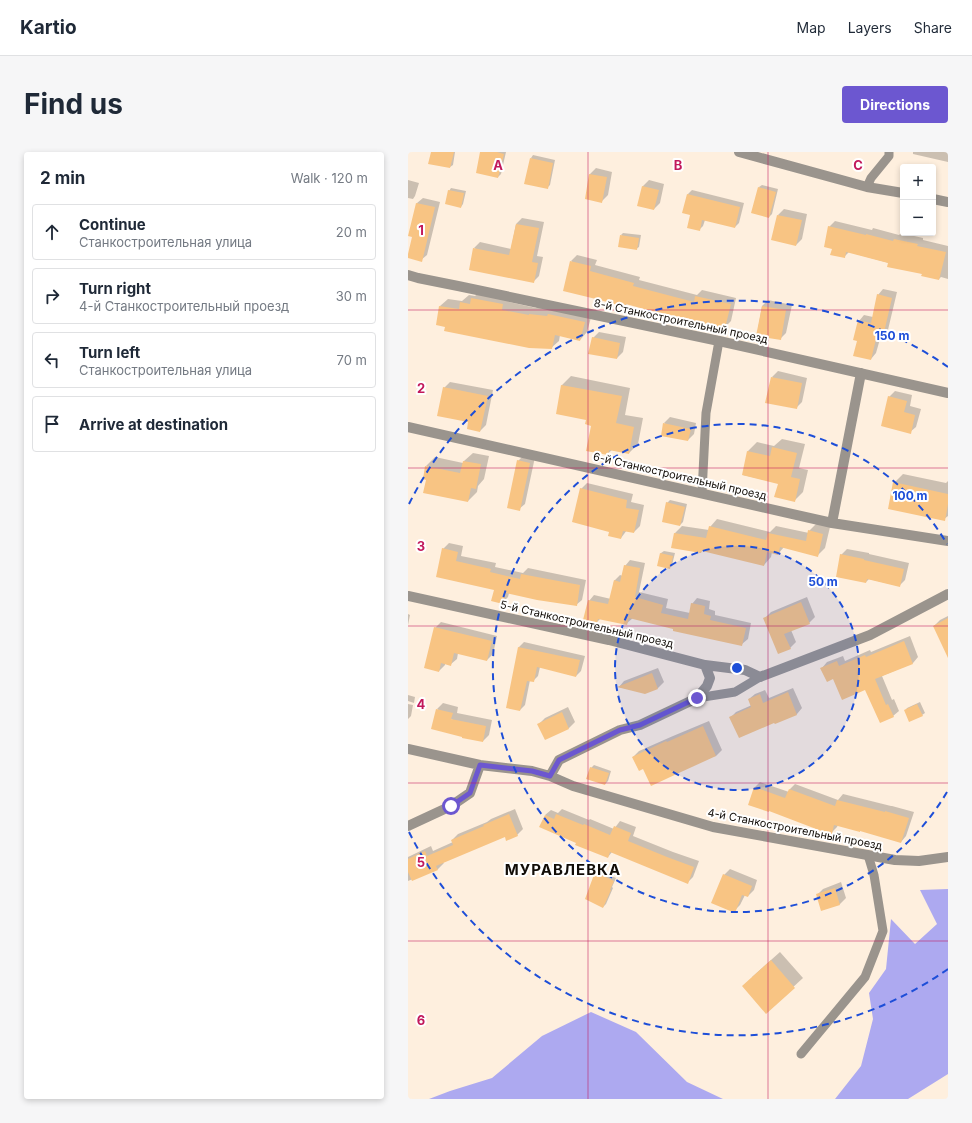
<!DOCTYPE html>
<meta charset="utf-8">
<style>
:root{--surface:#fff;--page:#f6f6f7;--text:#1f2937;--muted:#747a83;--line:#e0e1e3;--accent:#6c57d0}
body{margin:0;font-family:Inter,sans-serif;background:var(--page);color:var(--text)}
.controls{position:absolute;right:12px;top:12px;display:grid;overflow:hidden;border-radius:4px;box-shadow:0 2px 6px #0003}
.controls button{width:36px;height:36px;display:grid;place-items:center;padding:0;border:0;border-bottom:1px solid var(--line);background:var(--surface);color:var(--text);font:20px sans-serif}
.stop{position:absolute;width:12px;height:12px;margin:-9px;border:3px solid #6c57d0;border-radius:50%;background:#fff}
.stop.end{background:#6c57d0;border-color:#fff;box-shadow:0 1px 4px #0008}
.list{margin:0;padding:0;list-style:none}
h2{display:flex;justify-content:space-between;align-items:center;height:52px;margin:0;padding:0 16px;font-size:17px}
h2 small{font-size:13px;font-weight:400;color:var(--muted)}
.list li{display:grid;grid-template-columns:26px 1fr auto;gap:12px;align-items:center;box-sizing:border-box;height:56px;margin:0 8px 8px;padding:0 8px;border:1px solid var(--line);border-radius:4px}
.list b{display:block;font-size:15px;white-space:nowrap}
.list p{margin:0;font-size:13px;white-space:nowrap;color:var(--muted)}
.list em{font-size:13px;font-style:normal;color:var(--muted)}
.icon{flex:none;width:22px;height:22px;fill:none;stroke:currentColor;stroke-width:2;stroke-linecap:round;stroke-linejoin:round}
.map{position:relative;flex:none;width:540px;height:947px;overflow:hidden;border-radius:4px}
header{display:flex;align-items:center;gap:24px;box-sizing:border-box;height:56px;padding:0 20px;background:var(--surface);border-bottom:1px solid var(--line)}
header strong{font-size:19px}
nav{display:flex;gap:22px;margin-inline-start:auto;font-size:14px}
.intro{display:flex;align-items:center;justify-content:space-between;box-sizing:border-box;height:96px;padding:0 24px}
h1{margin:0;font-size:28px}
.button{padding:10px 18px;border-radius:4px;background:var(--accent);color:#fff;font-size:14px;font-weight:700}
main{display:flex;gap:24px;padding:0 24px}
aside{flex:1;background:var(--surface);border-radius:4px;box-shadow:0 2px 6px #0003}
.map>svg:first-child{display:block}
.forest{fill:#ada9f0}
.shadow{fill:#0003}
.building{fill:#f8c483}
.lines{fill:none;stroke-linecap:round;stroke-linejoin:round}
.lane{stroke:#9a948d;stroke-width:9}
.street{stroke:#9a948d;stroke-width:10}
.route{stroke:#6c57d0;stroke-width:5}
.grid{fill:none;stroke:#c2185b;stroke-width:1;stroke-opacity:0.55}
.ring{fill:none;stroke:#1d4ed8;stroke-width:2;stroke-dasharray:7 5}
.labels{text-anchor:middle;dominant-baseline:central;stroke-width:4;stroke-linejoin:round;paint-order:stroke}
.street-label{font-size:11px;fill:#120d08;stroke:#fff}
.district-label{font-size:15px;font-weight:bold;letter-spacing:1px;fill:#120d08;stroke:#fff}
.grid-label{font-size:13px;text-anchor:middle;font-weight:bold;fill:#c2185b;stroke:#fff;stroke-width:4;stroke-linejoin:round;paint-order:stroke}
.centre{fill:#1d4ed8;stroke:#fff;stroke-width:2}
.ring-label{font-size:12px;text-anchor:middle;font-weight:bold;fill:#1d4ed8;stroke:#fff;stroke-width:4;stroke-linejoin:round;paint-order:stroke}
</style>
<header>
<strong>Kartio</strong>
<nav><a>Map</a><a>Layers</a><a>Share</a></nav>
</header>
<div class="intro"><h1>Find us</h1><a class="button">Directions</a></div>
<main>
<aside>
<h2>2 min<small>Walk · 120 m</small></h2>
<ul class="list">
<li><svg class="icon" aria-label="ahead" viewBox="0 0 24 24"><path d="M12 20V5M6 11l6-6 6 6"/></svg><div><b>Continue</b><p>Станкостроительная улица</p></div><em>20 m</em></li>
<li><svg class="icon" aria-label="right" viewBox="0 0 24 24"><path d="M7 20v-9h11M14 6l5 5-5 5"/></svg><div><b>Turn right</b><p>4-й Станкостроительный проезд</p></div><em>30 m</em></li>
<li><svg class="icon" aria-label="left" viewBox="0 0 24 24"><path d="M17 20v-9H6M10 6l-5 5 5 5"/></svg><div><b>Turn left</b><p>Станкостроительная улица</p></div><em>70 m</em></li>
<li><svg class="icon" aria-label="arrive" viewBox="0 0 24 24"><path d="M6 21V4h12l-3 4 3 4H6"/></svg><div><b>Arrive at destination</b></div></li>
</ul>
</aside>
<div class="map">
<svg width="540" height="947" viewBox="0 0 540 947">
<rect width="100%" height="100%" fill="#feefde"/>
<!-- forest -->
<path class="forest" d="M540,737v185l-40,25h-73l26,-33 12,-47 -4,-26 17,-24 5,-50 24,25 22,-20 -17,-34z
M183,860l45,20 51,50 36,17h-294l21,-8 42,-13 50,-42z"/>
<!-- shadow -->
<path class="shadow" d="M24,0h23l-2,13 -3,2z
M73,0h25l-5,22 -3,3z
M505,0h35v10l-35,-8z
M125,3l22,5 -5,25 -3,3 -16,-30z
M188,16l16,4 -4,23 -6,6 -16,-3 4,-24z
M0,28l11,3 -4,13 -2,3 -5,-1z
M241,28l15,4 -4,19 -6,6 -15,-4 4,-19z
M354,33l16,4 -6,25 -3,3 -10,-30z
M43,36l15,3 -3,13 -2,3 -12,-16z
M284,38l52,13 -5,20 -4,4 -30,-7 -2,6 -4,4 -8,-15 -3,-21z
M15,46l17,4 -13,53 -6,5 -4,-57z
M376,57l23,5 -5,25 -6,6 -18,-30z
M114,66l22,4 -7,34 6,1 -4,19 -6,6 -59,-34 6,-6 31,7 5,-25z
M427,69l37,9 1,-2 26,7 2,-2 22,5v2l25,6v33l-7,-2 -2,2 -50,-16 -40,-11 -5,5 -11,-9 -4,-21z
M215,81l18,2 -2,12 -3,2 -15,-14z
M169,103l20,5 -2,5 45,12 -1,3 58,15 5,-5 34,8 -5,23 -6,6 -98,-23 -2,2 -54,-45z
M475,137l14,3 -10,42 -6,6 -1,-1 -4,14 -5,6 -13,-19 1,-19 5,-6 9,2 5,-22z
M72,139l30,6 -1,5 27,6 1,-1 55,7 -5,18 -7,8 -20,-5 -1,6 -8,7 -105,-22 -6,-20 8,-7 14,2 7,-6 6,1z
M360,148l24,5 -6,28 -6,6 -23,-4 5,-29z
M191,180l27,5 -3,15 -6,6 -24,-20z
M370,219l29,7 -5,24 -6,6 -24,-31z
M163,224l59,12 -5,27 18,3 -5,26 -9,9 -17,-3 -5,4 -15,-29 -5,-6 -30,-6 5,-28z
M42,230l43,8 -7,35 -6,6 -11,-10 -25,-33z
M487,239l17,4 -2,11 11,3 -5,18 -6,5 -21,-35z
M262,265l26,6 -2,11 -6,6 -24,-17z
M374,287l23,5 -6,24 9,2 -5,22 -9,9 -15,-18 -36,-8 5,-24 9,-9 17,4z
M65,301l16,3 -5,23 -6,7 -1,6 -9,9 -42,-35 9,-9 28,6 1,-2z
M116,303l11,2 -10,47 -6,5 -1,-48z
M495,322l43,9 2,-2v35l-4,3 -50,-36z
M179,331l46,11 -2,8 13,3 -4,21 -6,6 -7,-2 -6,8 -40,-49z
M262,348l17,4 -4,18 -3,3 -13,-22z
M309,367l53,13 6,-6 33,7v-2l8,-8 13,4 -5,21 -8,8 -33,-9 -6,7 -6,-2 -1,5 -7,8 -62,-15 -30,-3 3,-14 7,-7 27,4 1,-3z
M41,391l14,3 -2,10 35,7 -1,4 28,6 5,-5 58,12 -4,20 -6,5 -67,-12 -1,4 -6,6 -7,-14 -58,-13 6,-27z
M439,397l22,4v1l40,9 -4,17 -6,6 -30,-7 -3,3 -25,-27z
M256,399l11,2 -3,12 -3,3 -11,-3 3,-12z
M222,408l15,3 -6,29 29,7 -2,9 24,5 2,-9 5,-6 13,3 -1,8 6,2v4l36,8 -3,16 -6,5 -109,-26 -6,5 -26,-5 -4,4 -8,-21 5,-6 17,4 3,-18 6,-6 3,1 2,-10z
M399,445l8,20 -6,6 -18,7 5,12 -6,6 -25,-30 6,-6z
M0,462l2,1 -2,10z
M540,464v32l-14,-22 6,-6z
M33,470l56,14 -4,18 -6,6 -29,-7 -1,6 -6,5 -6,-1v2l-6,6 -4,-43z
M502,484l8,21 -5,6 -31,13 10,24 2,-1 5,12 -6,5 -27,-28 -32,-10 -12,-10 5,-6 16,-6 2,5 25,-11 1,2z
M116,490l61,14 -4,15 -5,5 -36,-9 -2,9 -5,5 -3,-1 -5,25 -5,5 -13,-3 12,-60z
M250,516l6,14 -6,6 -13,5 -26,-6 5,-6z
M385,536l9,20 -5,6 -22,9 -44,-6 5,-5 16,-7 -3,-6 6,-5 10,-4 4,8z
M0,543l7,2 -1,6 -6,-2z
M512,550l5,11 -3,2 -17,-4 2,-3z
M35,551l15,4 -1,6 35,7 -3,15 -6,6 -46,-32z
M0,552l5,1 -2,11 -3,3z
M160,555l7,15 -6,6 -24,11 -6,-15 6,-6z
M301,569l13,29 -6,6 -73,12 -10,-11 6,-6 34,-15z
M186,613l17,6 -3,10 -3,3 -14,-16z
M352,630l29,10 1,-3 5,-5 43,16 5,-6 48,12h1l22,6 -8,24 -5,6 -41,-12 -22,-5 -1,2 -6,6 -62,-23 -20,-6 6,-17z
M107,657l8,20 -6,6 -12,1 -62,26 1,1 -6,6 -30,12v-24l23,-11 2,5 20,-9 -1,-2 6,-6 29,-12 4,-3z
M154,657l27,11 1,-1 24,10 6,-8 16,6 -3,9 40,16 26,9 -6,16 -5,5 -76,-30 -4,5 -30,-15 -33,-27 6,-5 7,3z
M322,717l27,11 -3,10 -6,6 -3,-1 -5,10 -6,6 -10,-36z
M190,718l18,8 -4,9 1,1 -7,16 -3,3 -7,-35z
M433,730l5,16 -6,6 -18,6 -5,-15 6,-6z
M372,800l23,26 -37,34 -14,-35z"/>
<!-- building -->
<path class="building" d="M23,0h23l-4,16 -22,-4z
M72,0h17l7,2 -6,24 -22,-5z
M122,6l23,5 -5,26 -24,-5z
M181,22l18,3 -5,26 -17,-4z
M234,34l17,4 -5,20 -17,-4z
M350,35l18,5 -7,26 -18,-5z
M40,38l16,3 -3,15 -16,-4z
M279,42l53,13 -5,21 -33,-8 -2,11 -13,-3 3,-13 -8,-2z
M8,51l19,4 -13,55 -14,-4v-4l4,-17 -4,-1z
M369,63l25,5 -6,26 -25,-6z
M108,72l23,4 -7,34 6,1 -4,20 -65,-13 4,-22 36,7z
M420,74l38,9v-1l27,7 1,-2 24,5 -1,2 29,6 -7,28 -18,-4 1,-2 -35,-7 1,-4 -42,-11 -1,6 -15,-3 2,-6 -8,-2z
M212,83l19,3 -2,12 -19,-3z
M162,109l21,5 -1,5 44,12 -1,3 61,16 1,-6 36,8 -6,24 -56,-13v1l-43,-12 -1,3 -25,-7 -37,-9z
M469,142l15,4 -10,43 -6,-2 -5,21 -18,-4 4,-15 -4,-1 5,-20 13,3z
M63,146l32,6 -1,6 27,5v-1l18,2 1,-2 37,8 -5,19 -25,-6 -3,14 -23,-1 -85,-17 1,-4 -9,-2 3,-19 20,3 1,-7 10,2z
M354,154l24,4 -5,30 -25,-4z
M184,185l28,6 -3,16 -29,-5z
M363,225l31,6 -5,26 -32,-6z
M153,233l61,11 -6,27 18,4 -5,27 -20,-4 -1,5 -22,-4 5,-25 -6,-2 1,-4 -30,-6z
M35,235l45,9 -8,36 -13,-3 1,-7 -31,-6z
M480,244l19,5 -3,11 11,3 -4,19 -30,-8z
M255,271l28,6 -3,12 -27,-5z
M364,295l25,6 -6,24 9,2 -5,23 -21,-5 4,-13 -36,-9 5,-24 23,5z
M109,308l13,3 -10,48 -13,-3z
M55,309l18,3 -5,25 -5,-1 -3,14 -45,-9 3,-13 -3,-1 2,-13 35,7z
M485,330l55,12v10l-3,17 -57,-12z
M172,336l47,12 -1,8 13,2 -5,23 -11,-2 -2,8 -13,-3 1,-4 -37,-10z
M258,350l19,5 -5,19 -18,-4z
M301,374l57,14 2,-7 38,8 2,-11 15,4 -5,23 -38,-10 -2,8 -11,-3 -3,14 -62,-15 -1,2 -30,-5 3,-15 32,5z
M34,396l16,4 -2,9 35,8 -1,3 30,7 1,-5 59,11 -3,21 -40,-6 -31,-7 -3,11 -12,-3 3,-11 -58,-13z
M252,401l13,3 -3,13 -13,-3z
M432,402l24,5v1l40,9 -4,18 -33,-8 -1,4 -30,-6z
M216,413l16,3 -5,29 28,8 -2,8 27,6 3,-16 14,3 -1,8 7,2 -1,4 36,8 -4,18 -69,-15v-2l-44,-11 -2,7 -29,-6 -1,4 -14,-3 5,-20 20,4 6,-24 6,2z
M393,450l9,22 -26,10 7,15 -13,5 -15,-36z
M540,466v40l-15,-32z
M26,475l58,14 -5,20 -33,-8 -3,13 -10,-3 -2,9 -15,-4z
M496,489l9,23 -38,15 11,26 2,-1 6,13 -14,6 -15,-33 -23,10 -9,-21 -6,3 -7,-14 17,-7 2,5 26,-11 1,2z
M110,495l62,13 -4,17 -39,-10 -3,15 -7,-1 -7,30 -14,-3z
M244,521l6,16 -13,5 -28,-7z
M380,540l9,23 -22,9 -1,-1 -35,15 -10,-21 22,-10 -3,-8 12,-5 3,9z
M509,552l6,12 -14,6 -5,-12z
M28,557l17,4 -2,6 35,7 -3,16 -21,-4v-1l-31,-8z
M154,560l7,17 -24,11 -8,-16z
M295,574l13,30 -35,16 -30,14 -8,-17 -4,2 -7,-14 34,-16 1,1z
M182,615l19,6 -4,12 -19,-6z
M346,635l31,11 4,-9 46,17 2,-6 48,12v-1l24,7 -8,25 -41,-12v1l-26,-7 -2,9 -8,-2 -55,-21v1l-21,-7z
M101,662l9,22 -12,5 -1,-4 -69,29 2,4 -26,11 -4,-9v-13l17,-8 2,5 26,-11 -2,-5 33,-14 -1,-1z
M148,662l27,11 1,-1 26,11 4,-9 17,7 -3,8 39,16 27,10 -6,17 -78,-32 -2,6 -33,-13 1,-2 -37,-16 6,-12 9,4z
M187,720l19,9 -4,9h1l-8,18 -18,-9z
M315,722l29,12 -4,11 -6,-2 -7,18 -24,-10z
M427,736l5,17 -19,6 -5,-17z
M363,808l24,28 -29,26 -24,-28z"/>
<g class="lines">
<!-- lane -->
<path class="lane" d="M459,35l4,-9 18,-22v-4
M294,341l4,-80 13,-72
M289,546l38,-6 25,-15
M393,902l64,-77 18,-46 -9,-56 -6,-20"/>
<!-- street -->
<path class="street" d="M331,0l128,35 36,6
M525,47l15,3
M0,123l10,3 40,8 261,55 229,52
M0,275l424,96 116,18
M424,371l29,-150
M0,444l201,44 96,25 40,5 15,7 110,-42 78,-41
M0,597l72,16 52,6 18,5 23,10 140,41 182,33 24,1 29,-4
M142,624l9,-16 61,-30 20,-5 57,-27 10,-12 3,-8 -5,-13
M0,674l43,-20 19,-13 10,-28"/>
</g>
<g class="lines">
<!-- route -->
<path class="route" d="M43,654l19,-13 10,-28 52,6 18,5 9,-16 61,-30 20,-5 57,-27"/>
</g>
<!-- grid -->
<path class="grid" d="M180,0v947M360,0v947M0,158h540M0,316h540M0,474h540M0,631h540M0,789h540"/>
<!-- distance rings -->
<circle cx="329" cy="516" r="122" fill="#1d4ed8" fill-opacity=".12"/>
<g class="ring">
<circle cx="329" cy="516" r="122"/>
<path d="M539 640A244 244 0 1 1 539 392"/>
<path d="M540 817A367 367 0 0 1 1 680M1 352A367 367 0 0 1 540 215"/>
</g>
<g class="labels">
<!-- street labels -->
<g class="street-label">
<text transform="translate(273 169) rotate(12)">8-й Станкостроительный проезд</text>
<text transform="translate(272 324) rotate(13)">6-й Станкостроительный проезд</text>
<text transform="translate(179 472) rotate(13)">5-й Станкостроительный проезд</text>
<text transform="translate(387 677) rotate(11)">4-й Станкостроительный проезд</text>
</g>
<!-- district labels -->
<g class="district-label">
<text x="155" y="717">МУРАВЛЕВКА</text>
</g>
</g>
<g class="grid-label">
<text x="90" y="18">A</text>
<text x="270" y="18">B</text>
<text x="450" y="18">C</text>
<text x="13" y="83">1</text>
<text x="13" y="241">2</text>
<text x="13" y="399">3</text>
<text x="13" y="557">4</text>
<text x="13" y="715">5</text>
<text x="13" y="873">6</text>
</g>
<circle cx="329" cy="516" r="6" class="centre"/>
<g class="ring-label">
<text x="484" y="188">150 m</text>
<text x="502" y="348">100 m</text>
<text x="415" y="434">50 m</text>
</g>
</svg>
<div class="controls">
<button>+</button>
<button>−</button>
</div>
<div class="stop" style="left:43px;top:654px"></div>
<div class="stop end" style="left:289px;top:546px"></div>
</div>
</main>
